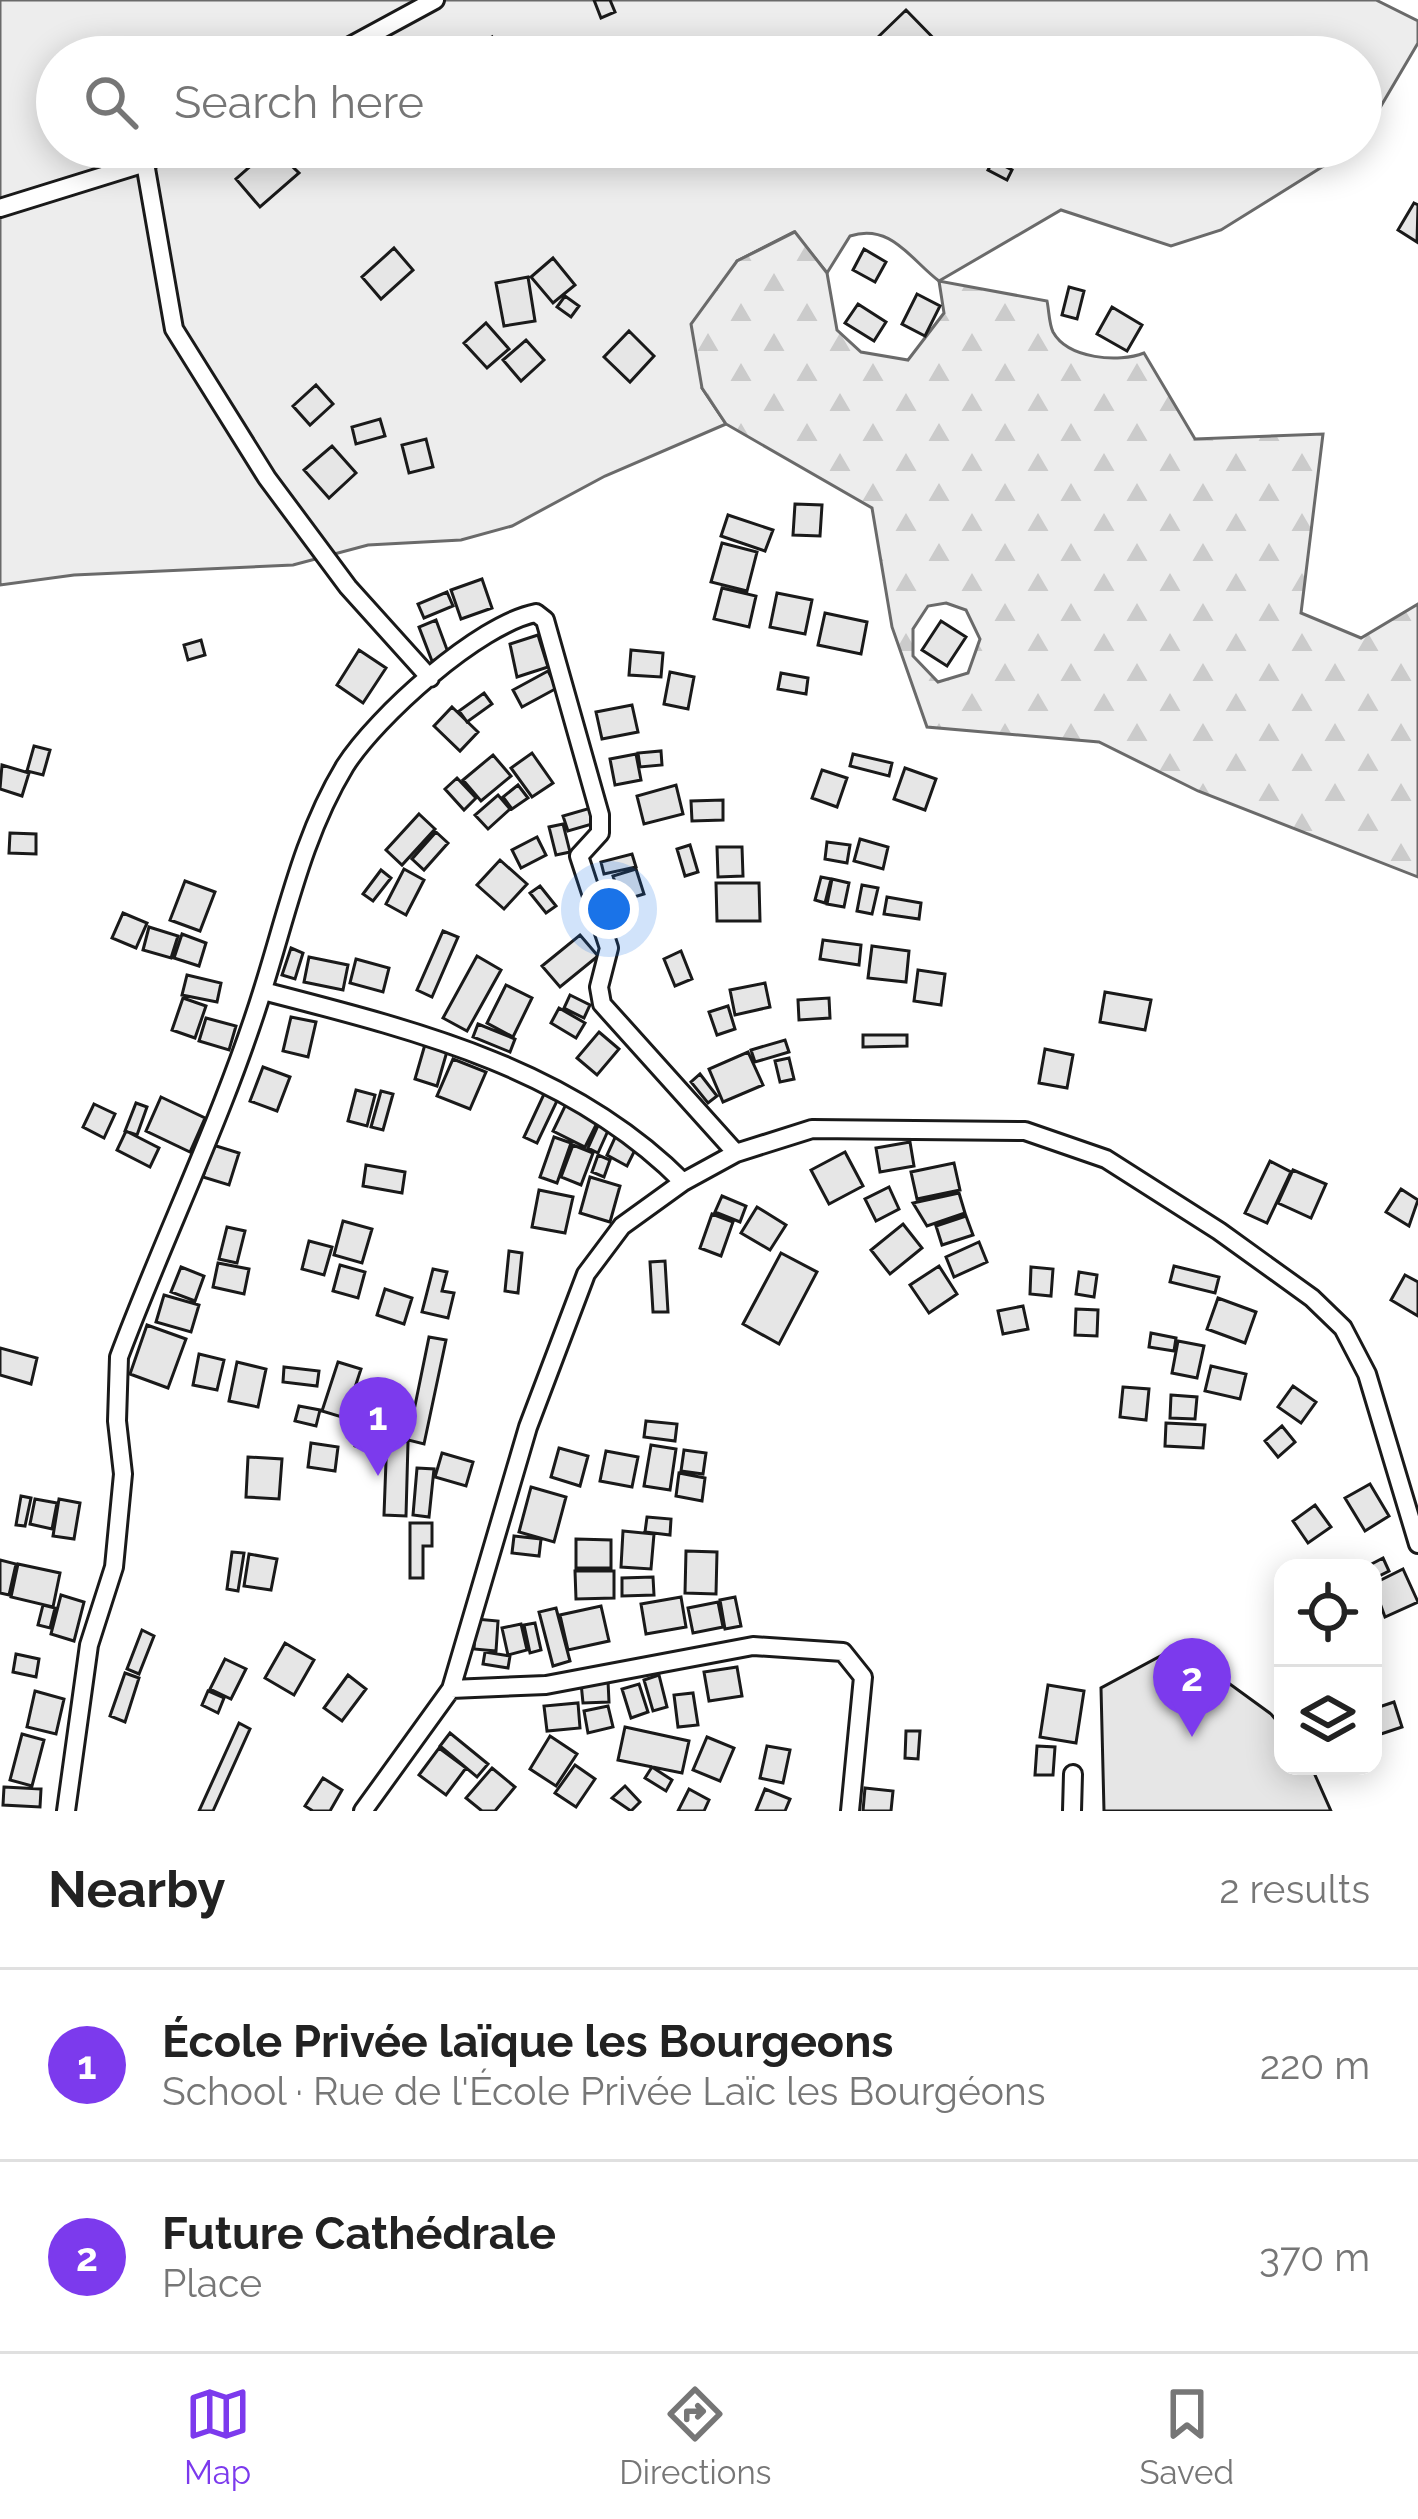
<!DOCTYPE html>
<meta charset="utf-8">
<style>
:root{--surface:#fff;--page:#f6f6f6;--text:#222;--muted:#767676;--line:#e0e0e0;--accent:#7c3aed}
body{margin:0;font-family:Raleway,sans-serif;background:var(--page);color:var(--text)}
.controls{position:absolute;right:36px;bottom:36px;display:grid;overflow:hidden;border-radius:24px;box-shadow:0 6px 30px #0003}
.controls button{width:108px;height:108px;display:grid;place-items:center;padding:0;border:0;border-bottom:3px solid var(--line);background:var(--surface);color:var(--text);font:60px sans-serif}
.you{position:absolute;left:609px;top:909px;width:42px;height:42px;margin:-30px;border:9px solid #fff;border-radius:50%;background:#1a73e8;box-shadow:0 0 0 18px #1a73e833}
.badge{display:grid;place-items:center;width:78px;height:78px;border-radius:50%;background:var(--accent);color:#fff;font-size:39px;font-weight:700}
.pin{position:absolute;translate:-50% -99px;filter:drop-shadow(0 3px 6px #0008)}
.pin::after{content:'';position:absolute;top:63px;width:42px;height:36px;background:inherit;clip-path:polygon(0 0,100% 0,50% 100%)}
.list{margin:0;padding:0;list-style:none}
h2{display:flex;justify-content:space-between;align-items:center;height:156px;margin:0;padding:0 48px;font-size:51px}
h2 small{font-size:39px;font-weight:400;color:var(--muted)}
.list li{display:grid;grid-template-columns:78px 1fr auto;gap:36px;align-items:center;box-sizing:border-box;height:192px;padding:0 48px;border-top:3px solid var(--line)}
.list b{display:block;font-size:45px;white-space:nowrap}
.list p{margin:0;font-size:39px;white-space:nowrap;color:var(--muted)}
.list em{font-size:39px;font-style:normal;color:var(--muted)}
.icon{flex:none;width:66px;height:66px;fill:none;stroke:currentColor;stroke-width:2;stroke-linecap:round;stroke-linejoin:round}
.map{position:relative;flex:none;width:1418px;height:1811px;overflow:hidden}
.search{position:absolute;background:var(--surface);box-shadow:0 6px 30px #0003;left:36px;right:36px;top:36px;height:132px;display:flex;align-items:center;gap:30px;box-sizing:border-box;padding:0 42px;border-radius:66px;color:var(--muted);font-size:45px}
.sheet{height:540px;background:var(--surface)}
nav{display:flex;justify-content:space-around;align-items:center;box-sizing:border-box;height:168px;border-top:3px solid var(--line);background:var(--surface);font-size:33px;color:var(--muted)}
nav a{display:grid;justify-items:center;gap:6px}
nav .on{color:var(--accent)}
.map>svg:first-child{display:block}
.grass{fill:#ededed;stroke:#6a6a6a;stroke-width:3}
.forest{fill:url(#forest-firs);stroke:#6a6a6a;stroke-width:3;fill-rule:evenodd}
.building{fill:#e6e6e6;stroke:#1a1a1a;stroke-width:3}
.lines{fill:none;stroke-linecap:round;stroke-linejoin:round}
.minor-casing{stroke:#1a1a1a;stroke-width:22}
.minor{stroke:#fff;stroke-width:16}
</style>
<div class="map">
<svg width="1418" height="1811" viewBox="0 0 1418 1811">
<defs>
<pattern id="forest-firs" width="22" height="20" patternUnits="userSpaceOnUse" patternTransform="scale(3)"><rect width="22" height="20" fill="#ededed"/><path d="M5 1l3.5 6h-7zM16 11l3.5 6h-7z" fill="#cbcbcb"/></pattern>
</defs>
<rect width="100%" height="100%" fill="#fff"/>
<!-- grass -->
<path class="grass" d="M0,0h1376l42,21v22l-57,97v-83h-1304v90h1297l-133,83 -50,16 -110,-36 -122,71c-29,-22 -48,-58 -89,-45l-23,37 -33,-41 -57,29 -35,127 24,36 -121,52 -93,50 -51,14 -93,5 -75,20 -219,10 -74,10z"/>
<!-- forest -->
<path class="forest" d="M795,232l32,41 10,57 24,22 47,8 36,-47 -5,-32 108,20c2,9 2,23 6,31 15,27 66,31 91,21l51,86 128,-5 -22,179 60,25 57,-34v273l-220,-86 -99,-49 -172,-15 -35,-100 -20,-119 -146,-84 -24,-36 -11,-64 46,-63zM946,603l20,7 14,29 -12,34 -30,9 -25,-26v-27l15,-23z"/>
<!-- building -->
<path class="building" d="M594,0h16l5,12 -14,6z
M906,10l39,40 -7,7h-47l-16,-17z
M492,37l10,20h-38z
M272,147l27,26 -39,34 -24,-28z
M993,160l19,10 -5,10 -19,-10z
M1414,203l4,2 -1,37 -19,-12z
M394,248l19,22 -32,29 -19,-22z
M864,249l22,13 -11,20 -22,-12z
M553,258l22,27 -22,18 -22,-26z
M528,277l7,44 -31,5 -8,-43z
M1069,287l15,4 -7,28 -15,-4z
M917,294l23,12 -15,30 -23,-12z
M565,296l14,10 -8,11 -14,-10z
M858,304l28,18 -12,19 -29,-18z
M1112,307l30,18 -15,26 -30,-17z
M486,323l23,26 -22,19 -23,-25z
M629,331l25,25 -24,26 -26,-25z
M526,340l18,20 -23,21 -18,-21z
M316,385l17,19 -23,21 -17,-19z
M380,419l5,17 -29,8 -4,-17z
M426,439l7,28 -24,6 -7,-28z
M332,446l24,27 -27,25 -25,-28z
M795,504l27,1 -2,31 -27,-1z
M728,515l45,15 -8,21 -44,-15z
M722,543l35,9 -10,39 -36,-9z
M482,579l10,29 -31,11 -10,-29z
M722,588l34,8 -7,31 -35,-8z
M447,592l6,14 -29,12 -6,-14z
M777,593l35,7 -7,34 -35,-7z
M825,613l42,9 -6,32 -43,-9z
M436,620l13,35 -17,6 -13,-34z
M941,621l25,16 -19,29 -25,-16z
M538,635l10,32 -31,10 -7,-33z
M201,640l4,15 -17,5 -4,-15z
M359,650l27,18 -23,35 -26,-18z
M631,650l32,3 -2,24 -32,-2z
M548,671l9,17 -35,19 -9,-17z
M670,672l24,5 -6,32 -24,-5z
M781,673l27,5 -2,16 -28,-5z
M484,693l8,11 -25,18 -8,-11z
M632,705l6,27 -36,7 -6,-27z
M452,707l26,25 -18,19 -26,-25z
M34,746l16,4 -7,25 -16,-4z
M661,751l1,14 -22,2 -2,-14z
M532,753l21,30 -21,14 -21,-29z
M636,754l5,26 -26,5 -5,-26z
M853,754l39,9 -3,13 -39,-10z
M493,755l18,21 -30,25 -18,-21z
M2,765l27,8 -7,23 -22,-7z
M905,768l31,11 -11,31 -31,-11z
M822,770l25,8 -10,29 -25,-9z
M457,778l19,20 -12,12 -19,-21z
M518,785l10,13 -16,11 -9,-12z
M676,785l7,29 -39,10 -7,-28z
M498,795l12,14 -22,20 -13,-14z
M723,800v20l-31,1 -1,-20z
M594,807l5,15 -31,9 -5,-15z
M419,814l16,15 -33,36 -16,-15z
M563,824l7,28 -14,3 -7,-28z
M436,832l12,11 -24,27 -12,-11z
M10,833l26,1v20l-27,-1z
M537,837l9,18 -25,13 -9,-18z
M860,839l28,8 -5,22 -29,-8z
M827,842l23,3 -3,18 -22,-4z
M690,845l8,27 -13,4 -8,-27z
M717,847h25l1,29 -25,1z
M632,854l4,13 -32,7 -3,-12z
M500,860l27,24 -23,25 -27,-24z
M404,869l20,11 -18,35 -20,-11z
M636,869l8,25 -23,7 -8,-25z
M381,870l10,8 -18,23 -10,-7z
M821,877l10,2 -6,24 -10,-3z
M832,879l17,4 -5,24 -17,-3z
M185,881l30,11 -15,39 -30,-11z
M716,883h43l1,38h-43z
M862,885l16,3 -6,26 -15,-3z
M540,886l16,20 -10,7 -16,-20z
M887,897l34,6 -2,16 -35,-5z
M123,913l24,10 -11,25 -24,-10z
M149,927l29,9 -7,22 -28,-8z
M443,931l15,6 -26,60 -15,-7z
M182,934l24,9 -7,23 -25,-8z
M580,935l18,21 -38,31 -18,-21z
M823,940l38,5 -2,20 -39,-6z
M872,946l37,5 -3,31 -38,-4z
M291,948l12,5 -8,26 -13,-4z
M681,951l11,28 -17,7 -11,-27z
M477,956l24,14 -34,61 -24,-13z
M309,957l39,8 -5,25 -39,-8z
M356,959l33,9 -6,24 -33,-9z
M918,970l27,4 -4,31 -27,-4z
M187,975l34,8 -4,19 -35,-7z
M765,983l5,24 -35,8 -5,-25z
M506,985l26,13 -19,39 -26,-14z
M1105,992l46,8 -6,30 -45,-8z
M570,995l20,10 -6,13 -20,-10z
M183,998l23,8 -11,32 -23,-8z
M829,998l1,20 -31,2 -1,-20z
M728,1006l7,23 -18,6 -8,-23z
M559,1008l26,15 -9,15 -25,-15z
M291,1017l25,5 -8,35 -25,-6z
M206,1018l30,8 -7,24 -30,-9z
M478,1024l37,15 -5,13 -37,-15z
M599,1032l20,17 -22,26 -20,-17z
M863,1035h44v11l-44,1z
M785,1040l4,12 -34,10 -4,-12z
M426,1041l22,7 -11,38 -22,-7z
M1045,1049l28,6 -6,33 -28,-5z
M748,1052l15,33 -40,17 -14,-33z
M789,1058l5,21 -14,3 -5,-21z
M453,1059l33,13 -16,37 -33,-13z
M263,1067l27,10 -13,34 -27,-10z
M700,1074l17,22 -9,7 -17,-21z
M356,1090l19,5 -8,31 -19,-5z
M381,1091l12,3 -10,36 -12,-3z
M544,1094l13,7 -20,42 -13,-6z
M161,1097l44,21 -15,34 -44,-21z
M568,1100l32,17 -15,30 -32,-16z
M136,1103l11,4 -10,28 -12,-4z
M94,1104l21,10 -11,24 -21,-11z
M601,1119l10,5 -13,29 -10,-5z
M126,1131l33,17 -9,19 -33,-17z
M618,1131l21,11 -12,24 -20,-11z
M554,1137l17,6 -14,40 -17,-6z
M910,1142l4,24 -34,6 -4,-24z
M213,1145l26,8 -10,32 -26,-8z
M573,1145l20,8 -12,32 -20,-8z
M845,1152l18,34 -34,18 -18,-34z
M598,1155l12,5 -6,17 -12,-5z
M1270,1161l21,11 -24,51 -22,-10z
M954,1163l6,27 -43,9 -6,-27z
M366,1165l39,7 -3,21 -39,-7z
M1293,1170l33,14 -15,34 -33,-15z
M590,1177l30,9 -10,36 -30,-9z
M889,1187l10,22 -23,12 -11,-22z
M1401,1189l17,11 -9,26 -23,-14z
M539,1190l34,7 -8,36 -33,-6z
M959,1193l6,20 -38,13 -14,-23z
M722,1196l24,10 -6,16 -25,-10z
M757,1207l29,18 -16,25 -29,-17z
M712,1214l21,8 -12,34 -21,-8z
M966,1216l7,19 -31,10 -6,-19z
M343,1221l29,8 -10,34 -28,-8z
M903,1224l19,24 -32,26 -19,-24z
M227,1227l18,4 -8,32 -18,-4z
M309,1241l23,6 -8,28 -22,-6z
M979,1242l8,20 -33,15 -8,-20z
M509,1251l13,2 -4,40 -13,-2z
M781,1253l36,19 -38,72 -36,-20z
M665,1261l3,51h-15l-3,-50z
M218,1263l31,6 -5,25 -31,-7z
M340,1265l25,7 -7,26 -25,-7z
M939,1266l18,28 -28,19 -19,-28z
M1174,1266l45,11 -4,16 -45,-11z
M181,1267l23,9 -9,25 -24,-9z
M1031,1267l22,2 -2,27 -21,-2z
M433,1269l14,3 -5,19 12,2 -6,25 -26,-6z
M1079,1272l18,3 -3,22 -18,-3z
M1405,1275l13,7v34l-27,-16z
M385,1289l27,9 -8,26 -27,-9z
M164,1295l35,10 -8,27 -35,-10z
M1218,1298l38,14 -11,31 -38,-14z
M1023,1306l5,23 -25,5 -5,-23z
M1076,1309l22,1 -1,26 -22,-1z
M147,1325l39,14 -18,49 -38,-14z
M1151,1333l25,5 -2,13 -25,-4z
M429,1337l17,3 -22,104 -16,-4z
M1178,1341l26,5 -7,32 -25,-5z
M0,1348l37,10 -6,26 -31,-9z
M199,1354l25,6 -7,30 -24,-5z
M237,1362l29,7 -8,38 -29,-6z
M338,1362l23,7 -16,49 -23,-7z
M1211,1366l35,8 -6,25 -35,-8z
M284,1367l35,4 -2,15 -34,-4z
M1293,1386l23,16 -15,21 -23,-16z
M1123,1387l26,2 -3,31 -26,-3z
M1171,1395l26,2 -2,22 -25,-1z
M299,1406l21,4 -4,16 -21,-5z
M646,1421l31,3 -2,17 -31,-4z
M1166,1423l39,2 -2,23 -38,-2z
M356,1425l31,9 -2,21 -30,-9z
M1282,1426l13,16 -17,15 -13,-16z
M387,1434l21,8 -2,74 -22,-1z
M311,1443l27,4 -3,24 -27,-4z
M651,1445l25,4 -6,41 -26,-4z
M559,1448l29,8 -8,30 -29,-9z
M684,1450l22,3 -3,21 -22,-3z
M606,1451l32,6 -6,30 -32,-6z
M442,1453l31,9 -7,24 -31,-9z
M248,1457l34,2 -3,40 -33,-2z
M417,1468l17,1 -5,48 -16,-2z
M679,1473l26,5 -3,23 -26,-5z
M1370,1484l19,32 -24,15 -20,-33z
M531,1487l35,10 -12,45 -35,-10z
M21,1496l10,2 -6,28 -9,-1z
M35,1499l22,4 -5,26 -22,-5z
M59,1499l21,4 -6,36 -21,-3z
M1315,1505l16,22 -23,16 -15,-22z
M647,1517l24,2 -1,16 -25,-3z
M410,1523h22v23h-9v32h-13z
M623,1531l31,3 -3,35 -30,-2z
M514,1536l27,3 -2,17 -27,-3z
M576,1539l35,1v28h-35z
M686,1551l31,1 -1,42 -31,-1z
M232,1552l12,1 -6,38 -11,-2z
M249,1554l28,5 -6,31 -27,-4z
M1383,1558l6,13 -16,8v-11l-7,-1z
M0,1560l16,4 -7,31 -9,-2z
M18,1564l42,9 -7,34 -42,-10z
M1403,1569l15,33 -33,15 -12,-33z
M575,1571h39v27l-38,1z
M653,1577l1,18 -32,1v-18z
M61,1595l23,7 -10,39 -23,-7z
M681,1597l5,30 -40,7 -5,-30z
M735,1597l6,29 -16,3 -5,-29z
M718,1602l5,25 -30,6 -5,-25z
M43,1605l12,3 -5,20 -12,-3z
M601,1606l8,35 -41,9 -8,-35z
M556,1608l14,53 -17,5 -14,-54z
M476,1619l22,2 -2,30 -22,-2z
M535,1623l6,27 -11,3 -6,-28z
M521,1624l6,26 -19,5 -6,-27z
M142,1630l12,6 -15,38 -12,-5z
M285,1643l29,17 -20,35 -29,-17z
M485,1652l25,4 -2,12 -25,-4z
M1168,1652l55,27 48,35 12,14v38h28l20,45h-227l-3,-123z
M16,1654l23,5 -3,18 -23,-5z
M225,1659l21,10 -15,30 -21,-10z
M737,1667l5,29 -33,5 -5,-29z
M125,1673l14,5 -14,44 -15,-6z
M348,1675l18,14 -24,32 -18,-13z
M659,1675l8,32 -14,4 -9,-31z
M608,1681l1,21 -26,1 -2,-20z
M639,1684l9,28 -17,6 -9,-29z
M1048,1685l36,6 -8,52 -36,-6z
M35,1691l29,8 -8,35 -29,-7z
M208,1691l16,7 -6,15 -16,-8z
M693,1693l5,32 -20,2 -4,-32z
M1394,1702l8,25 -24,8 -5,-26z
M578,1703l2,25 -33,3 -3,-25z
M608,1706l5,21 -25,6 -4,-22z
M239,1723l11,6 -37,82h-14z
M625,1727l64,14 -7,32 -64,-13z
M906,1731h14l-2,28 -13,-1z
M450,1733l38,31 -11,13 -37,-31z
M22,1734l22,6 -12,46 -22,-6z
M550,1736l27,18 -21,32 -26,-17z
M707,1737l27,11 -14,33 -27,-11z
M767,1746l23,4 -7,33 -23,-5z
M1037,1746l18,1 -2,28h-18z
M439,1748l27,20 -20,27 -27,-20z
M575,1765l20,14 -19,28 -21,-14z
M652,1767l20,13 -6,11 -21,-13z
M492,1768l23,19 -20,24h-13l-16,-13z
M323,1778l19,12 -12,21h-17l-8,-5z
M625,1786l15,16 -9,9 -19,-13z
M4,1787l37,2 -1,18 -37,-2z
M865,1788l28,3 -2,20h-28z
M689,1789l20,11 -5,11h-26z
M765,1789l25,10 -5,12h-29z"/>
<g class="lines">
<defs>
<path id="minor" d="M330,57l105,-57
M145,163l29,166 93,149 81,109 82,91
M0,208l145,-45 27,-16
M263,991c151,39 307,77 420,191
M451,1689l95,-4 207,-39 90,6 20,25 -13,134
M66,1811l23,-166 25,-78 9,-93 -6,-53 2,-64c46,-123 105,-242 144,-368 24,-76 40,-154 82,-223 31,-49 134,-142 191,-153l9,7 55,195v18l-21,23 30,92 -10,39 3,17 134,149
M363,1811l88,-122 77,-262 58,-153 36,-48 61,-44 53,-29 76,-24 213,2 81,28 113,72 93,67 31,30 24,46 51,170
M1072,1811l1,-37"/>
</defs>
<!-- minor casing -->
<use href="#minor" class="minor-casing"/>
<!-- minor -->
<use href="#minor" class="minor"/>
</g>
</svg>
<div class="controls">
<button><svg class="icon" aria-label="locate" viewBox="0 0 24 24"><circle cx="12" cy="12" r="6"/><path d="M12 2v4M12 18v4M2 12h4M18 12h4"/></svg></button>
<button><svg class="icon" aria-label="layers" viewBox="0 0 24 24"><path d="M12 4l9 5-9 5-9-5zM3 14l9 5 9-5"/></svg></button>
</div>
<div class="you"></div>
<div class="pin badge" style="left:378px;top:1476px">1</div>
<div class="pin badge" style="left:1192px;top:1737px">2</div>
<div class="search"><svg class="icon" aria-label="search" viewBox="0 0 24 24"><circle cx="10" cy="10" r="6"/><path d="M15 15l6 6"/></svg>Search here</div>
</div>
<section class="sheet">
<h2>Nearby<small>2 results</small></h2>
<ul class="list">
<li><span class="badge">1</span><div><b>École Privée laïque les Bourgeons</b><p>School · Rue de l'École Privée Laïc les Bourgéons</p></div><em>220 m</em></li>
<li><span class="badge">2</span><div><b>Future Cathédrale</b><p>Place</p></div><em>370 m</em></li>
</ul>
</section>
<nav>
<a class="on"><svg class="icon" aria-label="map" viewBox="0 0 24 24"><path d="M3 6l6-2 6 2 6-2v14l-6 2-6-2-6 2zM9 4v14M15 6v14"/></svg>Map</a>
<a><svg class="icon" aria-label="directions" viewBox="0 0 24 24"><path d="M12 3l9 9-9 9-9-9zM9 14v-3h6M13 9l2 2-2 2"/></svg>Directions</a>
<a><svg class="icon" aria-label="saved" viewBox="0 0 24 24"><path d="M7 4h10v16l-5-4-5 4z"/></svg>Saved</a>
</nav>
